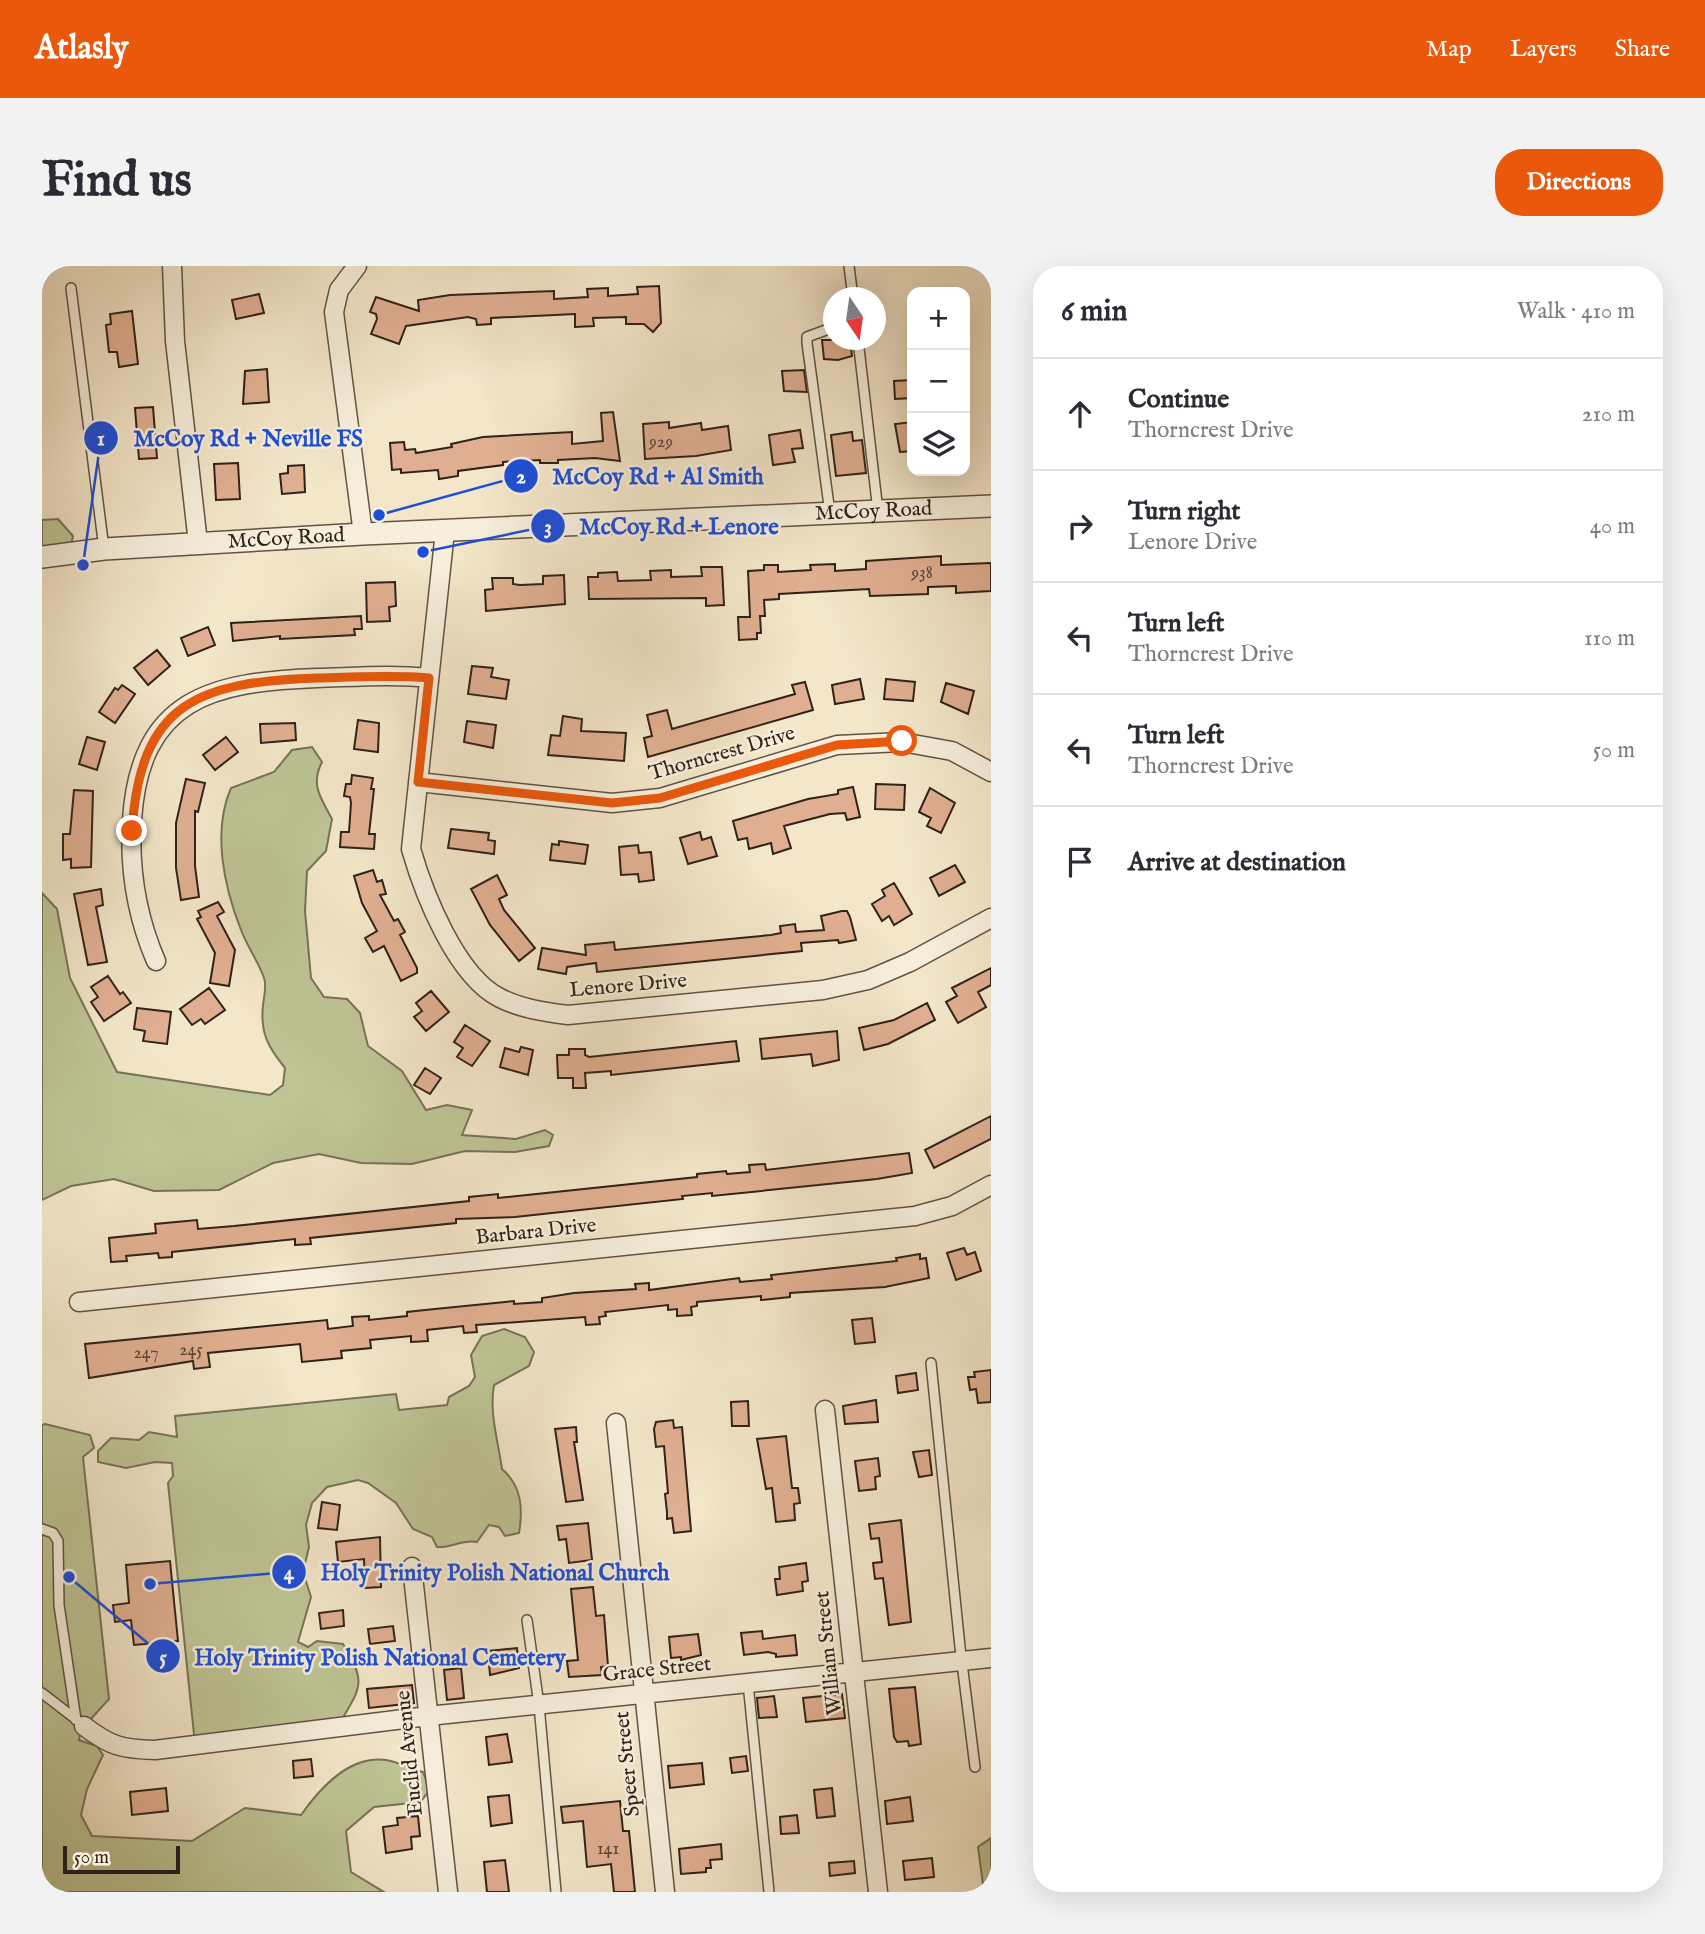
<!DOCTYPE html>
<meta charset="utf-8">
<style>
:root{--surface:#fff;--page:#f2f2f3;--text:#2b2b33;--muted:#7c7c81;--line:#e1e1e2;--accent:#ea580c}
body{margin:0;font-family:"IM FELL English",serif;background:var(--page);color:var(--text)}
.controls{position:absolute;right:21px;top:21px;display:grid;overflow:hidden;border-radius:14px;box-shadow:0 7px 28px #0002}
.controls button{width:63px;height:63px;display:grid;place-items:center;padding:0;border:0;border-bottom:2px solid var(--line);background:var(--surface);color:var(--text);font:35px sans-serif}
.compass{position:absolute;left:781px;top:21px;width:63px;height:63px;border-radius:50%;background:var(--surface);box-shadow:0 7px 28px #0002;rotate:167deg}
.scale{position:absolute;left:21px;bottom:18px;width:117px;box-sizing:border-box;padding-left:7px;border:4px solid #302219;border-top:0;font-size:19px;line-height:24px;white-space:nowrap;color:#302219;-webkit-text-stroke:5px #f7efdc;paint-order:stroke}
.stop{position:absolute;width:21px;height:21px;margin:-16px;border:5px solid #ea580c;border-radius:50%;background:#fff}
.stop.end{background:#ea580c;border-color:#fff;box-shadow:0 2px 7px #0008}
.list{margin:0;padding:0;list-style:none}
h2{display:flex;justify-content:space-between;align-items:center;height:91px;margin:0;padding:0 28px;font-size:30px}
h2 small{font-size:23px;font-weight:400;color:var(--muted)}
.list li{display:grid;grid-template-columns:46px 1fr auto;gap:21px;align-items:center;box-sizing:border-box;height:112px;padding:0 28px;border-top:2px solid var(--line)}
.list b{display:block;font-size:26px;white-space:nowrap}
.list p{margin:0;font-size:23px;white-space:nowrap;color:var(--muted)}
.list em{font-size:23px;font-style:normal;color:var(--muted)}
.icon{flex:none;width:38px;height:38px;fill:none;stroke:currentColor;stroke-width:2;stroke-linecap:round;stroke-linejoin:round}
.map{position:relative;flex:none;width:949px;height:1626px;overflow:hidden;border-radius:28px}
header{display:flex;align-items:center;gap:42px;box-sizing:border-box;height:98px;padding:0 35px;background:var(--accent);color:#fff}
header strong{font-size:33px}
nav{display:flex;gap:38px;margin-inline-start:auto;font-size:24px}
.intro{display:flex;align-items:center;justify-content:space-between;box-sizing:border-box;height:168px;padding:0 42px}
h1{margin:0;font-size:49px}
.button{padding:18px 32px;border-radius:28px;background:var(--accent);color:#fff;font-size:24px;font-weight:700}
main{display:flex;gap:42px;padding:0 42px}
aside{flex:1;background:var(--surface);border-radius:28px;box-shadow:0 7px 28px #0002}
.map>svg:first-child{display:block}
.green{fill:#bec494;stroke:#777356;stroke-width:2}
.building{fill:#e0af91;stroke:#302219;stroke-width:2}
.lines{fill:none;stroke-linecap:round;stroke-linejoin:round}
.service-casing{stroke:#615345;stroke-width:12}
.minor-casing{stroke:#615345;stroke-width:21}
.tertiary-casing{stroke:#615345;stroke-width:24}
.service{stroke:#f7efdc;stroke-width:9}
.minor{stroke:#f7efdc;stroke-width:18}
.tertiary{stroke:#f7efdc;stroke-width:21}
.route{stroke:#ea580c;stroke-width:9}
.labels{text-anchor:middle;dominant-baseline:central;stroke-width:5;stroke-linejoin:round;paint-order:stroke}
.number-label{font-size:18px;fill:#5c4537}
.street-label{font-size:21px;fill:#302219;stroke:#f7efdc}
.leader{fill:none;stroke:#1d4ed8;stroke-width:2.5}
.callout-dot{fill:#1d4ed8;stroke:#f7efdc;stroke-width:2.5}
.mark-label{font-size:21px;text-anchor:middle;font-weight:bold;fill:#fff}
.callout-label{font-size:23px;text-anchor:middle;font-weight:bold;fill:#1d4ed8;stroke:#f7efdc;stroke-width:5;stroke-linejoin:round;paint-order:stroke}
</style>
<header>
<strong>Atlasly</strong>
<nav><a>Map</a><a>Layers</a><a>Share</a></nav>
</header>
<div class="intro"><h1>Find us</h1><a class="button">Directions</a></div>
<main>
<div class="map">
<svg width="949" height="1626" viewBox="0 0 949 1626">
<rect width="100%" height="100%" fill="#f3e6c9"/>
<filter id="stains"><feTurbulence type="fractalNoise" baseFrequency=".00286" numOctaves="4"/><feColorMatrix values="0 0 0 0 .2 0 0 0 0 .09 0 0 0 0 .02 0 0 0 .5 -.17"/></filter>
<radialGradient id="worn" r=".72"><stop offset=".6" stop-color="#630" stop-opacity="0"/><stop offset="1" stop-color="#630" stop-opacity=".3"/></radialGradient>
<!-- green -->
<path class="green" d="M16,253l15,17 -3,14 -28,4v-34z
M270,481l10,15c-12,23 -1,36 10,57l-6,32 -19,20 -2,40 6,67 13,19 23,2 13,14 8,33 34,25 24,39 21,-5 25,5 -10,25 54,4 29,-9 8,5 -4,11 -34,6 -50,-1 -53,13 -51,-1 -42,-9 -46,9 -54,27 -65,1 -40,-12 -43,7 -29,14v-307l15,16 13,69 47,94 153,23 13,-10 2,-17c-17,-21 -25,-35 -22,-63 1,-9 4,-19 1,-27 -6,-17 -17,-32 -23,-48 -17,-43 -29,-99 -10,-142l43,-16 18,-22z
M462,1063l21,8 9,15 -5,14 -35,19c-5,27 4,56 8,84 20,17 21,40 17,64l-14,3 -6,-9 -10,-2 -12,17c-15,-3 -25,6 -40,5l-5,-10 -19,-8 -17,-26 -28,-20 -10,-3 -31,7 -15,16 -6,22 3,22 -6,25 8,25 -13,45 10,5 9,-6 26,3c25,40 17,44 -5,82l-143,18 -27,-261 5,-7 -1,-13 -17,-1 -29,6 -28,-6v-11l13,-13 28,2 10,-8 28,5 -2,-21 221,-22 3,16 48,-5 2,-8 20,-11 6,-9 -4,-22 11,-19z
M3,1158l45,11 4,13 -11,9 26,242 -28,31 -2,10 18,6 6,9 -16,34 -6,26 11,21 100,5 53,-33 56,7c19,-27 48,-60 85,-55 12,2 25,8 37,12l7,18 -10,12 -46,5 -28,24 5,41 33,20h-342v-467z
M949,1572v54h-7l-6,-45z"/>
<!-- building -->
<path class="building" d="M617,20l2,37 -8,9 -9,-8h-18v-7l-33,1 1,8 -19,1v-13l-84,4v6l-14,1 -1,-6 -8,-2 -62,9 -7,18 -28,-10 6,-15 -1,-5 -6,-2 6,-15 43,14 -1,-11 32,-5 104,-4v8l34,-2 -1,-8 21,-1v8l30,-2 -1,-7z
M217,28l5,19 -28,6 -4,-19z
M90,45l6,53 -19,3 -2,-15h-8l-3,-27 5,-1 -1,-10z
M780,74h28l2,16 -14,4 -14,-1z
M225,103l2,33 -26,2 2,-33z
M762,104l3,22 -23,-1 -2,-20z
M870,114v18l-17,1 -1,-18z
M111,141l4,51 -18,1 -4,-51z
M571,146l7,49 -25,-3 -37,2v3h-18v-3l-37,2v3l-45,6v5l-19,3 -1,-9 -37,3v-4l-9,1 -2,-27 14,-1 1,8 10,-1 1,4 36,-6 -1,-3 32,-7 89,-5v12l31,-3 -2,-28z
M627,156v6l32,-5 1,7 26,-4 3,24 -35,6 -51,3 -2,-35z
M870,156v29l-12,1 -5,-28z
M758,164l3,18 -11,1 3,13 -22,3 -4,-30z
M810,166l1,9 9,-1 4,33 -30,3 -5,-41z
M196,197l2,36 -24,1 -2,-36z
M262,199l1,27 -23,2 -2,-20 8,-1v-7z
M899,290v9l50,-2v28l-35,2v-7l-28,1v7l-58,2 -1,-7 -90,5v5l-15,1 1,16h-5l1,17h-4v6l-18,1 -1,-23h12l-2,-46 16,-1v-5h14v7l33,-2 -1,-5 25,-1v7l31,-2v-8z
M659,301h21l2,38 -18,1v-8l-117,1 -1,-22h10v-4l19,-1 1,9 33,-1 -1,-9 21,-1v7l31,-1z
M522,309l1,29 -79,7 -1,-21 8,-1 -1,-11h21v6l7,1 23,-1v-8z
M353,316l1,24 -7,1 1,14 -23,1 -1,-39z
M319,350l1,13h-8l1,6 -75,4v-3l-47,5 -2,-18z
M166,361l7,18 -27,11 -7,-18z
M115,384l13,16 -22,19 -14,-17z
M430,400l21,2 -2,9 18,3 -3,19 -38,-5z
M818,413l4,20 -29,5 -3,-19z
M844,413l29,3 -2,19 -29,-2z
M763,416l8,28 -165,47 -4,-19 8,-2 -5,-21 20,-5 5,19 123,-35 -3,-9z
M904,417l28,8 -6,23 -27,-12z
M80,419l13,9 -20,29 -16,-11 16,-24 3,2z
M521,450l19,3 -1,12 45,2 -2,28 -76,-6 3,-20 9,1z
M316,454l21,3 -1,29 -24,-3z
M425,455l29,4 -3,23 -29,-6z
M253,457l1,17 -35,3 -1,-19z
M45,471l18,5 -8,28 -18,-6z
M184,471l12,15 -23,18 -12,-15z
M310,509l21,3 -2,11h3l-5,45h6l-1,15 -34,-2 1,-15h8l2,-29 -1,-6 -6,-1 2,-12h5z
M144,513l19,4 -7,29 -3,-1v55l4,31 -18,3 -5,-32v-45z
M834,518l29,1 -1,25 -29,-1z
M811,521l7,30 -13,3 -2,-7 -15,1 -46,12 7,22 -18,6 -2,-11 -22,6 -2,-11 -9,2 -5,-19 75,-22 30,-5v-4z
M888,522l25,15 -14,30 -14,-7 4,-8 -12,-6z
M32,524l19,1 -2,76 -20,1v-9l-8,1v-26h7z
M409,563l38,4 -1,7 7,1 -1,13 -46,-6z
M658,566l2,8 9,-3 6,19 -29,8 -8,-26z
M517,575l29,4 -3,19 -35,-4 2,-16 7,1z
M596,579l1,8 12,-1 3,28 -15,2 -1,-8 -17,1 -2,-28z
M913,599l10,17 -26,14 -9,-18z
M331,604l4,12 5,-2 4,14 -6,1 14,26 4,-2 7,13 -5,3 17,33v5l-16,8 -17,-35 -11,6 -8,-14 12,-7 -15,-28 -8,-27z
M455,609l10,20 -8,4 5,11 31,38 -16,13 -29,-36 -19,-36z
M852,617l18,31 -18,11 -5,-9 -7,5 -10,-17 13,-8 -3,-6z
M59,623l2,16 -7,2 11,55 -19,3 -14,-71z
M176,636l6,10 -7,4 18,34 -6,36 -19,-3 5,-30 -18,-34 4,-2 -3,-6z
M800,645h5l3,6 6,23 -17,3 -1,-3 -37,3 1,8 -205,21 -1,-9 -29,4 -1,7 -28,-5 4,-21 44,7 -1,-10 29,-3 1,8 156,-15 10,-2 -1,-7 15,-2 1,8 28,-2 -3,-14z
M949,702v17l-13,7 8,15 -28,16 -12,-21 11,-6 -5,-8z
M66,710l12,18 3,-2 8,11 -27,18 -13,-19 7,-5 -7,-10z
M167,722l16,22 -20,14 -4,-5 -9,6 -12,-16z
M389,725l18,21 -23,19 -12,-14 8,-6 -6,-8z
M885,737l8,17 -47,24 -24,6 -5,-22 35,-8z
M95,742l34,4 -4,32 -24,-3 2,-10 -11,-2z
M423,759l25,16 -18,25 -15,-9 6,-9 -9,-6z
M795,765l2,29 -26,6 -2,-12 -49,5 -2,-20z
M694,775l3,20 -128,14v-4l-26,2 1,15h-13v-10h-15l-1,-23h12v-6h16v6l4,2z
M479,781l12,3 -5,25 -28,-8 5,-19 14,4z
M383,802l16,10 -11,16 -16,-9z
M949,850v23l-57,29 -9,-18z
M867,887l3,20 -35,6 -165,17v-3l-30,3 1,3 -168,18 -59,2v4l-146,15 1,6 -16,1v-6l-123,13v5l-13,1 -1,-5 -32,3 1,5 -16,1 -2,-24 47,-5 -1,-9 42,-4 1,9 36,-3 235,-25v-4l29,-3v4l199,-21v-3l29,-3 1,3 23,-2 -1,-7 16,-1 1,6z
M922,982l3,7 8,-3 6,19 -25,9 -9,-27z
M878,988v5l6,-1 3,20 -44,9 -95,6v4l-29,3v-4l-64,6v4l-6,1 1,8 -15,1v-7l-9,1v-5l-63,7 1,4 -7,1 1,7 -14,1 -1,-8 -109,8 1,7 -13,1 -1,-7 -36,4 1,11 -17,1v-6l-41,4 1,8 -30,3 1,7 -40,4 -2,-18 -92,9 2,14 -16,2 -1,-8 -104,17 -4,-34 242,-24 1,9 25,-3 -1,-9 17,-1v4l38,-4v-4l18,-2 89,-9v3l28,-2v-4l32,-5 62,-4 -1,-5 14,-1v7l90,-12 1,4 32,-3 -1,-4 126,-14 -1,-3z
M830,1052l3,24 -20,2 -3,-24z
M949,1104v32l-13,1 -2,-14 -6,1 -2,-13h7l-1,-5z
M874,1107l2,17 -20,3 -2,-17z
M834,1134l2,22 -33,2 -2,-18z
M706,1135l1,25h-17l-1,-24z
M631,1154l1,8 8,-1 9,104 -17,2 -2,-15 -5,1v-7l-2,-18 3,-1 -4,-47 -8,1 -2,-18 2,-7z
M534,1161l1,15h-3l9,58 -17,2 -11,-73z
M744,1170l6,52h6l2,15 -6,1 1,16 -19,2 -4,-34 -6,1 -9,-50z
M887,1184l3,25 -13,2 -6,-25z
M836,1192l2,18 -5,1 1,12 -17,2 -4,-30z
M280,1236l18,3 -3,25 -19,-2z
M859,1254l10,102 -22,3 -6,-47 -8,1 -2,-16 9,-1 -3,-24 -8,1 -2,-15z
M546,1257l4,37 -23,3 -3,-24 -7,1 -2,-14z
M338,1271l1,50 -16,1 -1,-29 -26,3 -2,-20z
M128,1295l8,80 -44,4 -3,-25 -16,2 -2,-17 16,-2 -3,-38z
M764,1297l2,18 -6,1 1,9 -26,4 -2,-16h5l-1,-12z
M551,1321l3,29 8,-1 4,51 -7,1 1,8 -33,2 -2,-16 11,-1 -7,-71z
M301,1344l1,16 -23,3 -2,-16z
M351,1360l2,15 -25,3 -2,-15z
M720,1365l1,8 32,-4 2,20 -21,2v-3l-8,-2 -24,3 -3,-22z
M656,1368l3,21 -20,5v-3l-10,1 -2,-21z
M475,1382l2,20 -29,7 -2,-24z
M419,1402l3,30 -17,2 -3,-30z
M370,1419l2,18 -45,5 -2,-19z
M873,1421l6,57 -12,2 -1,-5 -11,1 -3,-5 -5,-48z
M800,1428l3,24 -39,4 -3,-24z
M732,1430l3,21 -18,1 -2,-20z
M465,1468l5,28 -23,3 -3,-28z
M704,1490l2,15 -16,2 -2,-15z
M269,1493l2,17 -19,2 -1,-17z
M660,1497l2,21 -34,4 -2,-22z
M124,1522l2,23 -36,4 -2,-23z
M790,1522l3,28 -18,2 -3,-28z
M467,1529l3,28 -21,3 -3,-29z
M868,1531l3,24 -26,3 -2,-23z
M578,1535l3,30h6l6,61h-21l-3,-28 -24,3 -4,-46 -20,2 -2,-16z
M755,1549l2,18 -18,1 -1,-17z
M376,1550l2,20 -9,1 1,12 -26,4 -3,-26 15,-2 -1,-7z
M679,1578l1,15 -12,1 1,8h-5v4l-25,2 -2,-25z
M890,1592l2,19 -29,3 -2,-19z
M463,1594l4,32h-22l-3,-30z
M812,1595l1,12 -25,3 -1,-13z"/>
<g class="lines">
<defs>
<path id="service" d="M807,0l4,32
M29,22l33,261
M816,74l20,171
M788,247l-23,-170v-6l27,-10
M889,1097l29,284 15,120
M0,1263l11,4 5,8 1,64 17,115
M485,1354l12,85 17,187
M706,1417l21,209
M0,1427l35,27"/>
<path id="minor" d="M130,0l3,75 23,202
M315,0l-18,24 -5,22 29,222
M403,265l-34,318c13,45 45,127 89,149 22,11 45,14 68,17l255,-25 45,-10 42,-18 81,-44
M376,516l194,21 48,-5 177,-53 65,-3 50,9 39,21
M114,695c-19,-44 -27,-93 -24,-141 8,-122 80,-138 185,-142 38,-1 75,-4 112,0
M37,1036l836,-86 37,-10 39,-21
M783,1144l53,482
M574,1157l49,469
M370,1301l36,325
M42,1460c26,20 37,23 71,24l273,-34 563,-58"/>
<g id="tertiary">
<path id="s1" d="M0,291l62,-8 259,-15 628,-28"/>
</g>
</defs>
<!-- service casing -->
<use href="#service" class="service-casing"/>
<!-- minor casing -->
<use href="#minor" class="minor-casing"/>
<!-- tertiary casing -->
<use href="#tertiary" class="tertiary-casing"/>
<!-- service -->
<use href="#service" class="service"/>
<!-- minor -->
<use href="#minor" class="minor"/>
<!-- tertiary -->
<use href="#tertiary" class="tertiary"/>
</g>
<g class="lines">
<!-- route -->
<path class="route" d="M90,565c8,-130 68,-149 185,-153 38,-1 75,-3 112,0l-11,104 194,21 48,-5 177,-53 65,-4"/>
</g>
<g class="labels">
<!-- number labels -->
<g class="number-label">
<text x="619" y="176">929</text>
<text x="880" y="307">938</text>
<text x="149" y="1084">245</text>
<text x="104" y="1087">247</text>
<text x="566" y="1583">141</text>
</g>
<!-- street labels -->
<g class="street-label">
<text stroke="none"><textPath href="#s1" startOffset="833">McCoy Road</textPath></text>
<text stroke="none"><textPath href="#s1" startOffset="245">McCoy Road</textPath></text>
<text transform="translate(680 488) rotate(-16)">Thorncrest Drive</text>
<text transform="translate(586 720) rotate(-5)">Lenore Drive</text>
<text transform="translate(494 966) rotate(-6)">Barbara Drive</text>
<text transform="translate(787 1387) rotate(-96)">William Street</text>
<text transform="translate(615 1404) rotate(-6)">Grace Street</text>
<text transform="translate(368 1487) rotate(-96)">Euclid Avenue</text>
<text transform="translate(586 1498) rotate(-96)">Speer Street</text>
</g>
</g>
<!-- callouts -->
<path class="leader" d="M41 299L59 172M337 249L479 210M381 286L506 260M108 1318L247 1306M27 1311L121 1390"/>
<g class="callout-dot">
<circle cx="41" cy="299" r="7"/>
<circle cx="337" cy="249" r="7"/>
<circle cx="381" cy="286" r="7"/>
<circle cx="108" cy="1318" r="7"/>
<circle cx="27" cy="1311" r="7"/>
<circle cx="59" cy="172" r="18"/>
<circle cx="479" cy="210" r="18"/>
<circle cx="506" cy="260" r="18"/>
<circle cx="247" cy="1306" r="18"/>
<circle cx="121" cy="1390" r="18"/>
</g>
<g class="mark-label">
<text x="59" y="179">1</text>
<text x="479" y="217">2</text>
<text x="506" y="267">3</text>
<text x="247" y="1313">4</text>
<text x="121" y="1398">5</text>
</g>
<g class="callout-label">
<text x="206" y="180">McCoy Rd + Neville FS</text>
<text x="616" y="218">McCoy Rd + Al Smith</text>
<text x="637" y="268">McCoy Rd + Lenore</text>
<text x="453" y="1314">Holy Trinity Polish National Church</text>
<text x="338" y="1399">Holy Trinity Polish National Cemetery</text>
</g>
<rect width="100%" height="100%" filter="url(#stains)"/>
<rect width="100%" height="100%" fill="url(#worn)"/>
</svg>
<div class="controls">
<button>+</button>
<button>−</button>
<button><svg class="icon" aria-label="layers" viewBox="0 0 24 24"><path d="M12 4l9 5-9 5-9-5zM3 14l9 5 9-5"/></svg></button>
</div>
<svg class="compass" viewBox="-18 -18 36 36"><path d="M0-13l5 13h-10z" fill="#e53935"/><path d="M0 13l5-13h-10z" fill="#7c7c81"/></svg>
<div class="scale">50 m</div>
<div class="stop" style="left:860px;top:475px"></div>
<div class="stop end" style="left:90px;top:565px"></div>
</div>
<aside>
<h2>6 min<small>Walk · 410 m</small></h2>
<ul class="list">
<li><svg class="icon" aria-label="ahead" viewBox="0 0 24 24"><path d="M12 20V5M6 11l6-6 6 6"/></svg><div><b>Continue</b><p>Thorncrest Drive</p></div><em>210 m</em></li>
<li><svg class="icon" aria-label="right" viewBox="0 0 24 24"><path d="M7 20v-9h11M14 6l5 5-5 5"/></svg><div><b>Turn right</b><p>Lenore Drive</p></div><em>40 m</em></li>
<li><svg class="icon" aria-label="left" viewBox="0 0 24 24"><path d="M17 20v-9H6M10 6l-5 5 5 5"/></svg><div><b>Turn left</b><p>Thorncrest Drive</p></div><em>110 m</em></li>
<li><svg class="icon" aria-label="left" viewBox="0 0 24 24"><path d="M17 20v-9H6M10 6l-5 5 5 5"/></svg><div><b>Turn left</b><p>Thorncrest Drive</p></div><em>50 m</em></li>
<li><svg class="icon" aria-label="arrive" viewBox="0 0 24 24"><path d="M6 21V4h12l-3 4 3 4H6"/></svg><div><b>Arrive at destination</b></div></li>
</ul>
</aside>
</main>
